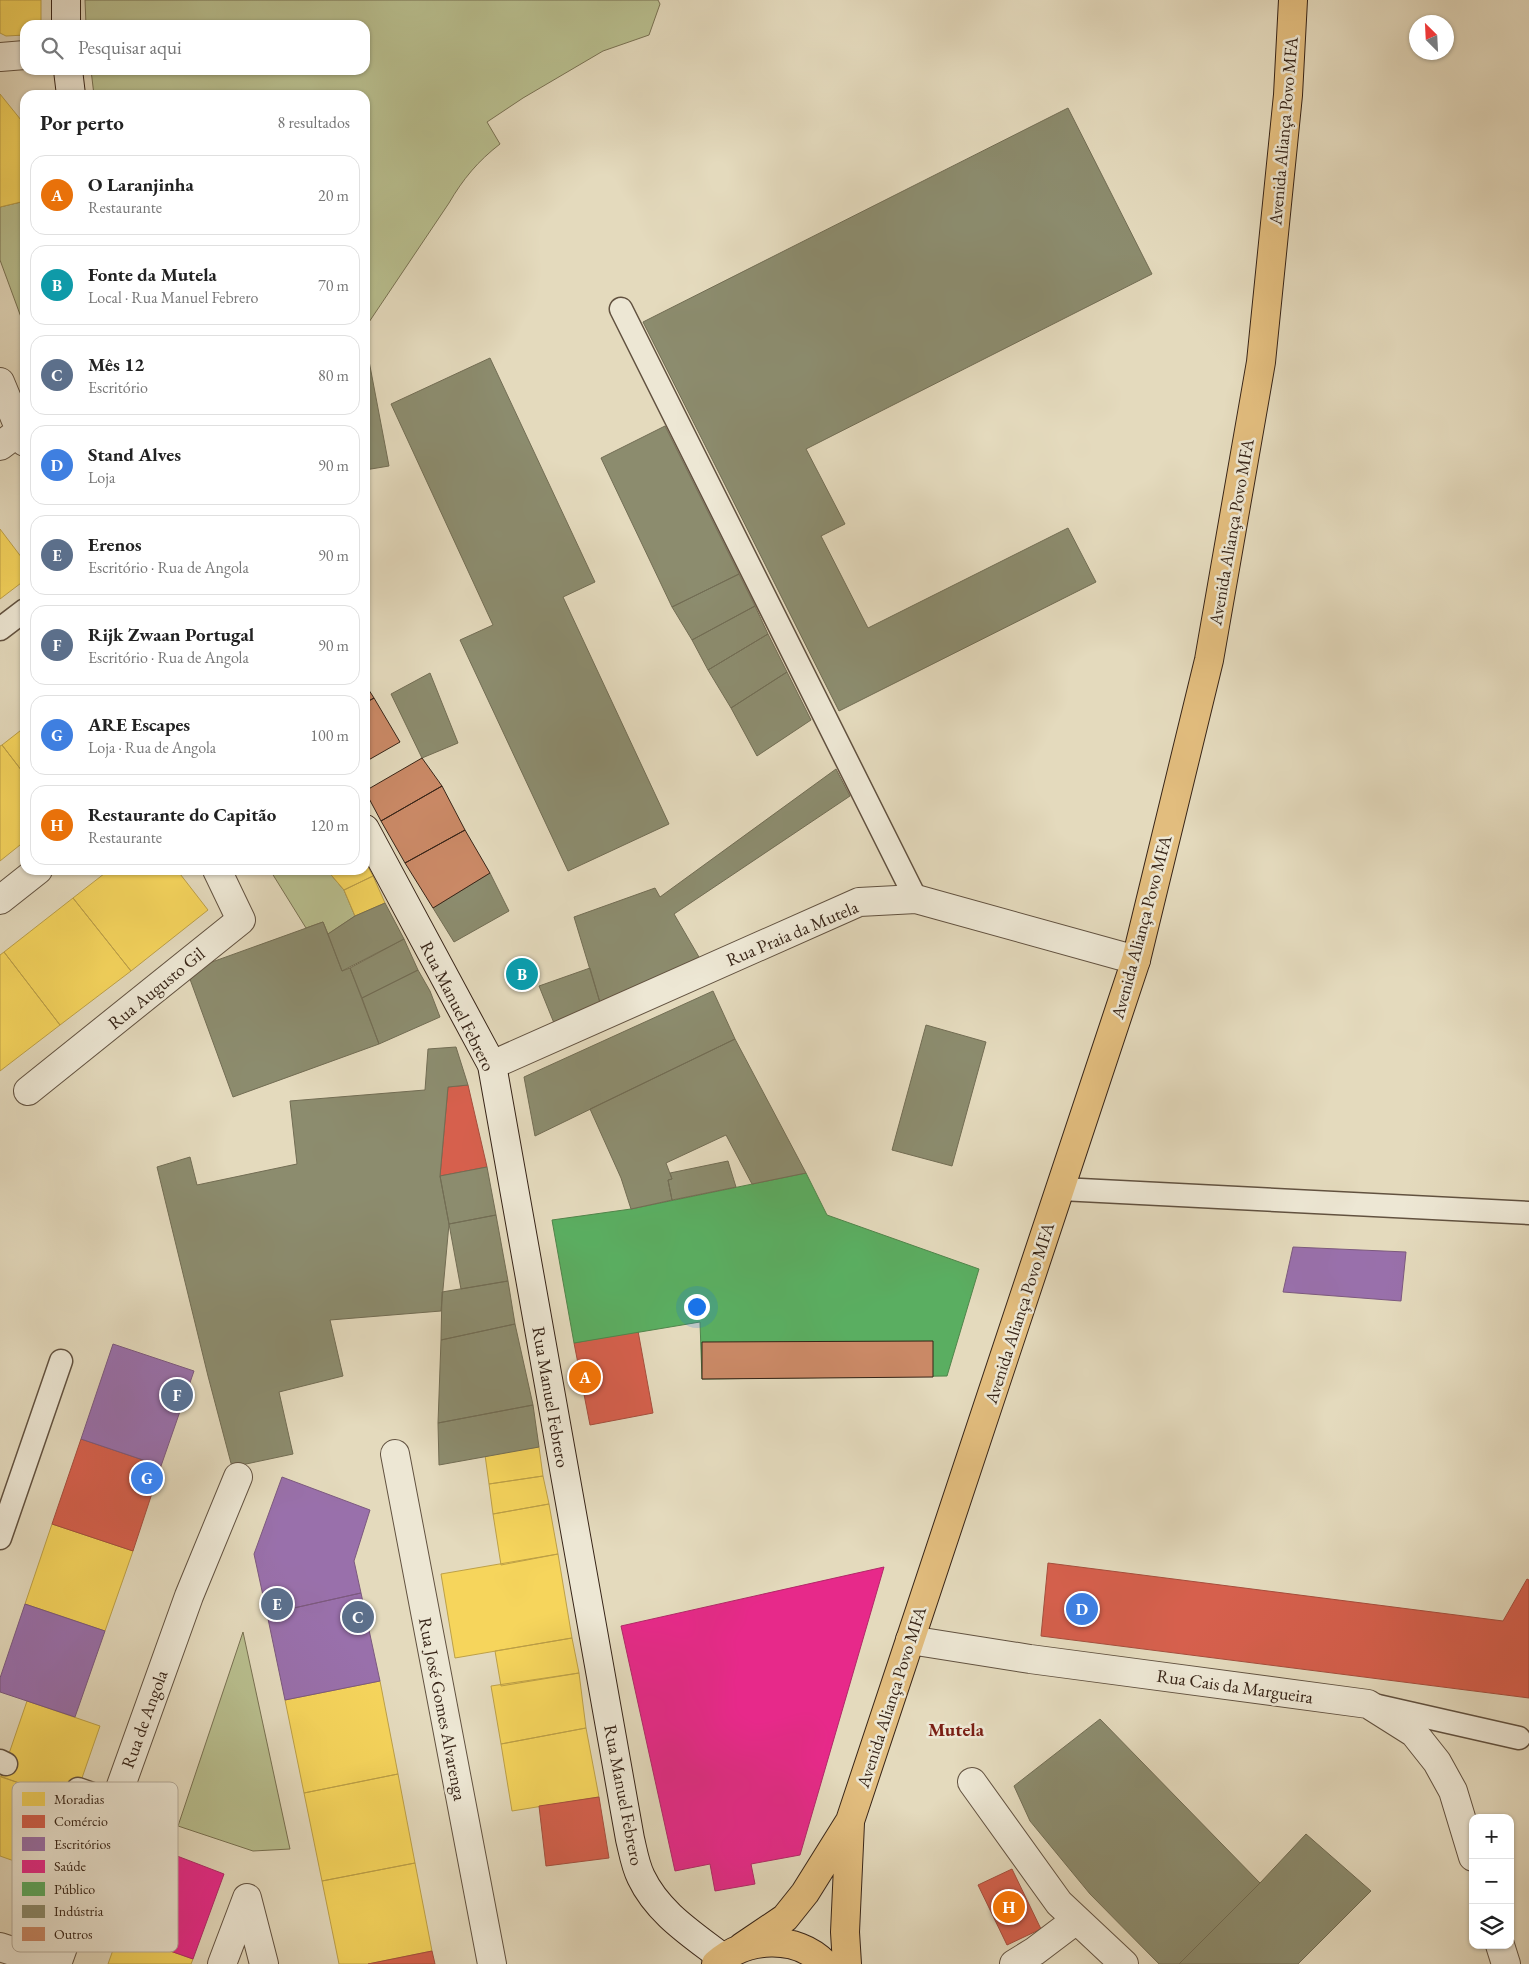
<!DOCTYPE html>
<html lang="pt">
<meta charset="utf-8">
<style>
:root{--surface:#fff;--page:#f2f2f2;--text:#222;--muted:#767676;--line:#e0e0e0;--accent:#b45309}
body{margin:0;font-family:"EB Garamond",serif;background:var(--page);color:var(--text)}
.controls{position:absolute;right:15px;bottom:15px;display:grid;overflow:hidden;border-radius:10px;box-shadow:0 1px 4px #0004}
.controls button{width:45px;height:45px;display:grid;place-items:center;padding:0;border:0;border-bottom:1px solid var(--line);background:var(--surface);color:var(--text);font:25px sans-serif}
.compass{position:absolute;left:1409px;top:15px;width:45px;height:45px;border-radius:50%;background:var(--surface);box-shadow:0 1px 4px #0004;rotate:336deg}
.you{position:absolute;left:696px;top:1306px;width:18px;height:18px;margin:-12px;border:4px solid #fff;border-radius:50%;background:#1a73e8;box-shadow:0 0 0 8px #1a73e833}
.badge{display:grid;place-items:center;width:32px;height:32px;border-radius:50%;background:var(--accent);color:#fff;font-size:16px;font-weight:700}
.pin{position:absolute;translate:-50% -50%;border:2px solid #fff;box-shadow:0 1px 5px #0006}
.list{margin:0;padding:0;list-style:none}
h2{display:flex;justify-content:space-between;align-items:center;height:65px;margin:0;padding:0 20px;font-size:21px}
h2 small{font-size:16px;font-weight:400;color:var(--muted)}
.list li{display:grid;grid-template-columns:32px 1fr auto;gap:15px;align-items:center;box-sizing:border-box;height:80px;margin:0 10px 10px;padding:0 10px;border:1px solid var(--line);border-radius:15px}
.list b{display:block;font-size:19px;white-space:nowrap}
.list p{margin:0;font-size:16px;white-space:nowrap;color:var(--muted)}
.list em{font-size:16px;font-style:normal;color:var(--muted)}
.icon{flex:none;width:28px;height:28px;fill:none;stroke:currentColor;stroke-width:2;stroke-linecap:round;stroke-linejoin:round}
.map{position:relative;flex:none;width:1529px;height:1964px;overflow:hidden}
.search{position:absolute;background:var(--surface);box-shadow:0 1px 4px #0004;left:20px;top:20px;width:350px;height:55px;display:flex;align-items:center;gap:12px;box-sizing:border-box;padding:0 18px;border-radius:15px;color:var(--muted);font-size:19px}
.panel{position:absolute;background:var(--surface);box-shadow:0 1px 4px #0004;left:20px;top:90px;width:350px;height:785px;border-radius:15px}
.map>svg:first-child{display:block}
.green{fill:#b8be8e;stroke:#787152}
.homes{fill:#f6d55c;stroke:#bda047}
.shops{fill:#d6604d;stroke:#a64e3d}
.offices{fill:#9970ab;stroke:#7c597f}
.health{fill:#e7298a;stroke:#b22868}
.public{fill:#5aae61;stroke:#50854b}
.industry{fill:#8c8c6e;stroke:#726d54}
.building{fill:#ca8966;stroke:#372417}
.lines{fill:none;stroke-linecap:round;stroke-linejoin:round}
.lane-casing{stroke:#625240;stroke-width:25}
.street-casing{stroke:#625240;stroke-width:30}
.secondary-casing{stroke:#372417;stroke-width:30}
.primary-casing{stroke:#372417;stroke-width:30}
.lane{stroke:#ede7d4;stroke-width:22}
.street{stroke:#ede7d4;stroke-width:28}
.secondary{stroke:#ede7d4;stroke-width:28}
.primary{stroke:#e2bd7e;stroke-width:28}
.labels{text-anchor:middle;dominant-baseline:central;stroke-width:5;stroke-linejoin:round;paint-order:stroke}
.street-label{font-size:18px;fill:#372417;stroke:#ede7d4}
.neighbourhood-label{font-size:19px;font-weight:bold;fill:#7a1f14;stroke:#ede7d4}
.key{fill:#ede7d4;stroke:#b6ac9b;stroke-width:1}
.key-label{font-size:14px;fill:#372417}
</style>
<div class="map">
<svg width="1529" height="1964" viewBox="0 0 1529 1964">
<rect width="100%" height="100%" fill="#e4dabd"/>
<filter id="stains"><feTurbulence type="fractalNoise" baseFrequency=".004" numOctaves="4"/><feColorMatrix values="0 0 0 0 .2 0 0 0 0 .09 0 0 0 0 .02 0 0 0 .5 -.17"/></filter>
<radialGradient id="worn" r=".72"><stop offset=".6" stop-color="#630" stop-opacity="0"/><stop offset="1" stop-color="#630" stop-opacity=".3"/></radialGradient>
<!-- green -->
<path class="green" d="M85,0h573l2,4 -11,31 -46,16 -80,47 -36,24 13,22c-22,17 -37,35 -51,59l-84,125v-233h-271l-3,-25h274v-45h-279z
M25,201v127l-25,-68v-53z
M270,870h57l17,20 11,26 -27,18 -5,-12 -17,6z
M243,1632l47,217 -37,2 -75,-25z"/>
<!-- homes -->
<path class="homes" d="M0,0h41v25h-16v10l-19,1 -6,-3z
M0,94l25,31v76l-25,6z
M0,529l25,33v18l-25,19z
M25,727v48l-23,-30z
M2,745l23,30v66l-25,20v-115z
M365,861l8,15 -29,14 -17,-20h38z
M109,870h68l31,40 -77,61 -58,-73z
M373,876l12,27 -30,13 -11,-26z
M73,898l58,73 -71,54 -56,-73z
M4,952l56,73 -60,46v-116z
M539,1447l4,29 -54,8 -4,-29z
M543,1476l6,28 -56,10 -4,-30z
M549,1504l9,50 -57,11 -8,-51z
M52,1524l81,27 -28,80 -80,-27z
M558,1554l14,84 -117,20 -14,-84z
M572,1638l7,35 -78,13 -6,-35z
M579,1673l7,55 -85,16 -10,-58z
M380,1681l18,93 -94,19 -19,-93z
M27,1701l73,25 -26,75 -73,-24z
M586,1728l13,69 -87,14 -11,-67z
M398,1774l17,89 -93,18 -18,-88z
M0,1776l41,15 -24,71 -17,-6z
M415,1863l17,88 -64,13h-29l-17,-83z
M119,1933l74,26 -2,5h-83z"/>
<!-- shops -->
<path class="shops" d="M468,1085l19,82 -47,9 8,-89z
M638,1331l15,82 -63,12 -16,-82z
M81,1439l80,27 -28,85 -81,-27z
M1048,1563l455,58 24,-42 2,1v118l-488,-62z
M599,1797l10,61 -63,8 -7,-60z
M1012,1869l29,60 -34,16 -29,-60z
M432,1951l3,13h-67z"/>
<!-- offices -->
<path class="offices" d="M1293,1247l113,5 -5,49 -118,-9z
M113,1344l81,27 -33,95 -80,-27z
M282,1477l88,33 -16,51 7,32 -94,21 -13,-60z
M361,1593l19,88 -95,19 -18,-86z
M25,1604l80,27 -30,86 -75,-25v-14z"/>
<!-- health -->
<path class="health" d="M884,1567l-84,288 -49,9 4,20 -40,7 -5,-27 -35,7 -54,-245z
M151,1846l73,28 -31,85 -74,-26z"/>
<!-- public -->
<path class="public" d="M806,1173l21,42 152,54 -32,107 -245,3 -2,-57 -126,21 -22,-123 79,-11z"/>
<!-- industry -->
<path class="industry" d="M1068,108l84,166 -346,175 39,75 -24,12 47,92 200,-100 28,54 -257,129 -196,-389z
M365,340l24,126 -24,4z
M490,358l105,224 -32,15 106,227 -101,47 -108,-231 33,-15 -102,-221z
M665,426l74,148 -67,33 -71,-149z
M739,574l16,32 -63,34 -20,-33z
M755,606l13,28 -60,36 -16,-30z
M768,634l19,38 -56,36 -23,-38z
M787,672l24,48 -54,36 -26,-48z
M430,673l28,70 -36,15 -31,-64z
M836,769l14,27 -176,118 25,43 -98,49 -27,-89 81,-29 5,9z
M490,873l19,38 -55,31 -21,-34z
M385,903l19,36 -62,32 -14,-37 27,-18z
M323,922l19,49 8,-3 29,76 -146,53 -46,-126z
M404,939l14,31 -56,28 -12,-30z
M590,968l11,38 -45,22 -17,-42z
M418,970l12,21 10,26 -61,27 -17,-46z
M713,991l22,48 -200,97 -11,-59z
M926,1025l60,17 -34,124 -60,-16z
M735,1039l71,134 -54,11 -26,-49 -60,28 6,16 -4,1 4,20 -41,9 -10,-31 -31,-69z
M456,1047l12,38 -20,2 -8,89 9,48 -8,87 -111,9 13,56 -64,16 14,62 -61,13 -24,-91 -51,-209 33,-10 7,28 100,-21 -7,-63 135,-11 3,-41z
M728,1161l8,26 -64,13 -4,-20 4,-1 -2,-6z
M487,1167l9,48 -47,9 -9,-48z
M496,1215l12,66 -47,8 -12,-65z
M508,1281l7,43 -74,16 1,-48z
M515,1324l18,81 -95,18 3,-83z
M533,1405l6,42 -100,18 -1,-42z
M1100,1719l160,164 -81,81h-20l-69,-70 -60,-73 -16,-35z
M1306,1834l65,57 -73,73h-119l81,-81z"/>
<!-- building -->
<path class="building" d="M365,684l9,14 -9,5z
M374,698l26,44 -35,20v-59z
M422,758l20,28 -61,35 -16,-30z
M442,786l23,44 -60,33 -24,-42z
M465,830l25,43 -57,35 -28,-45z
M933,1341v36l-231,2v-37z"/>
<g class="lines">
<defs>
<path id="lane" d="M621,309l295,590
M0,629l25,-19
M1061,1189l468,24
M0,1538l61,-177
M1378,1706l141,32
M0,1761l6,3
M78,1789l37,13"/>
<path id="street" d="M0,57l25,-2
M0,382l25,60
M0,446l20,-15
M0,900l38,-30
M492,1065l367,-163 57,-3 220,61
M28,1091l213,-171 -24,-50
M395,1454l97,510
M910,1640l120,19 338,45 46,29 23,29 16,29 20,66
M972,1782l87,121 65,61
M1500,1945l6,19
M0,1947l52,17
M57,1964l132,-368 49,-119
M222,1964l25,-66 17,66
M1014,1964l21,-13 41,-31"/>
<path id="secondary" d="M66,25v-25
M68,70l3,25
M365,829l127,236 138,774c3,12 5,26 11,38 17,36 51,57 82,81"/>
<path id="primary" d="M742,1947l43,-29 20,-25 45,-72 286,-861 73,-300 52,-298 27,-267 5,-95
M716,1964c30,-27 80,-30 109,0
M847,1964l-2,-32 5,-109"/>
</defs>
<!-- lane casing -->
<use href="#lane" class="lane-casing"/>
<!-- street casing -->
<use href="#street" class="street-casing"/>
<!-- secondary casing -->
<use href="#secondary" class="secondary-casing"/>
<!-- primary casing -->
<use href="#primary" class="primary-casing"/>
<!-- lane -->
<use href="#lane" class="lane"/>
<!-- street -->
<use href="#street" class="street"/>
<!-- secondary -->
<use href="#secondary" class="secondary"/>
<!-- primary -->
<use href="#primary" class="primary"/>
</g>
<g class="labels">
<!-- street labels -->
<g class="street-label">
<text transform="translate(1283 131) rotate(-85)">Avenida Aliança Povo MFA</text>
<text transform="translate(1231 532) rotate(-80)">Avenida Aliança Povo MFA</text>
<text transform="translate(1141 927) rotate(-75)">Avenida Aliança Povo MFA</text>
<text transform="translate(792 933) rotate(-23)">Rua Praia da Mutela</text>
<text transform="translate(156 988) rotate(-39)">Rua Augusto Gil</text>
<text transform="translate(458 1006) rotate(63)">Rua Manuel Febrero</text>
<text transform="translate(1019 1313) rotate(-72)">Avenida Aliança Povo MFA</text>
<text transform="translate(551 1397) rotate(80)">Rua Manuel Febrero</text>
<text transform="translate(1235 1686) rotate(8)">Rua Cais da Margueira</text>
<text transform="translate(891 1697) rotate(-72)">Avenida Aliança Povo MFA</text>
<text transform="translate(443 1709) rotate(79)">Rua José Gomes Alvarenga</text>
<text transform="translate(144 1719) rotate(-70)">Rua de Angola</text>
<text transform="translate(624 1795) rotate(79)">Rua Manuel Febrero</text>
</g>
<!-- neighbourhood labels -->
<g class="neighbourhood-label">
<text x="956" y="1729">Mutela</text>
</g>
</g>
<!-- legend -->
<rect x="12" y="1782" width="166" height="170" rx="8" class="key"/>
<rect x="22" y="1792" width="23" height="14" fill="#f6d55c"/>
<rect x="22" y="1815" width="23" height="13" fill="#d6604d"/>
<rect x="22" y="1837" width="23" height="14" fill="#9970ab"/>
<rect x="22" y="1860" width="23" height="13" fill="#e7298a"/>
<rect x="22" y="1882" width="23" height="14" fill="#5aae61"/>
<rect x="22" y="1905" width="23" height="13" fill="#8c8c6e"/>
<rect x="22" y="1927" width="23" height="14" fill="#ca8966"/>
<g class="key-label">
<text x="54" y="1804">Moradias</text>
<text x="54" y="1826">Comércio</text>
<text x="54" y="1849">Escritórios</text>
<text x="54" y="1871">Saúde</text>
<text x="54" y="1894">Público</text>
<text x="54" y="1916">Indústria</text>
<text x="54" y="1939">Outros</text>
</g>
<rect width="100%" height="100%" filter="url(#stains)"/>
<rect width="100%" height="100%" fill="url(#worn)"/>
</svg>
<div class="controls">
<button>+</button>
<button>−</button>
<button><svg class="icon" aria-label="layers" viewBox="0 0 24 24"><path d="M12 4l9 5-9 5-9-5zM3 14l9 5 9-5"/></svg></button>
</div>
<svg class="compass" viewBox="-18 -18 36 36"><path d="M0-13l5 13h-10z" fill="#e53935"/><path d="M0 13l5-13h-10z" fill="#767676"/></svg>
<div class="you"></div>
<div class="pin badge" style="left:585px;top:1377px;background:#e8710a">A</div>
<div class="pin badge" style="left:522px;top:974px;background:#0f9aa8">B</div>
<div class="pin badge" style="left:358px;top:1617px;background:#5c6f8a">C</div>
<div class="pin badge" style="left:1082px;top:1609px;background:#3f7fe0">D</div>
<div class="pin badge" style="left:277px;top:1604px;background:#5c6f8a">E</div>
<div class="pin badge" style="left:177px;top:1395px;background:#5c6f8a">F</div>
<div class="pin badge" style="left:147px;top:1478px;background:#3f7fe0">G</div>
<div class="pin badge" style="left:1009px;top:1907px;background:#e8710a">H</div>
<div class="search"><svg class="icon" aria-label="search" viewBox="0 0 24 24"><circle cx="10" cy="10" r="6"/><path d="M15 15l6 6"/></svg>Pesquisar aqui</div>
<section class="panel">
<h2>Por perto<small>8 resultados</small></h2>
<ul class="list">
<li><span class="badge" style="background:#e8710a">A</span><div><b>O Laranjinha</b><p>Restaurante</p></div><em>20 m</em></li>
<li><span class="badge" style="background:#0f9aa8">B</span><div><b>Fonte da Mutela</b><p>Local · Rua Manuel Febrero</p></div><em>70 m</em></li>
<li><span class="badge" style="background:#5c6f8a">C</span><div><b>Mês 12</b><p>Escritório</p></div><em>80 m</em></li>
<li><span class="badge" style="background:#3f7fe0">D</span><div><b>Stand Alves</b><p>Loja</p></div><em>90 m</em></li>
<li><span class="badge" style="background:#5c6f8a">E</span><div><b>Erenos</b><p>Escritório · Rua de Angola</p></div><em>90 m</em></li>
<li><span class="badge" style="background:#5c6f8a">F</span><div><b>Rijk Zwaan Portugal</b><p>Escritório · Rua de Angola</p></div><em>90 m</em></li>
<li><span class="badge" style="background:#3f7fe0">G</span><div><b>ARE Escapes</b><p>Loja · Rua de Angola</p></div><em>100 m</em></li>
<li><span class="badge" style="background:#e8710a">H</span><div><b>Restaurante do Capitão</b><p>Restaurante</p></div><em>120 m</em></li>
</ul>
</section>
</div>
